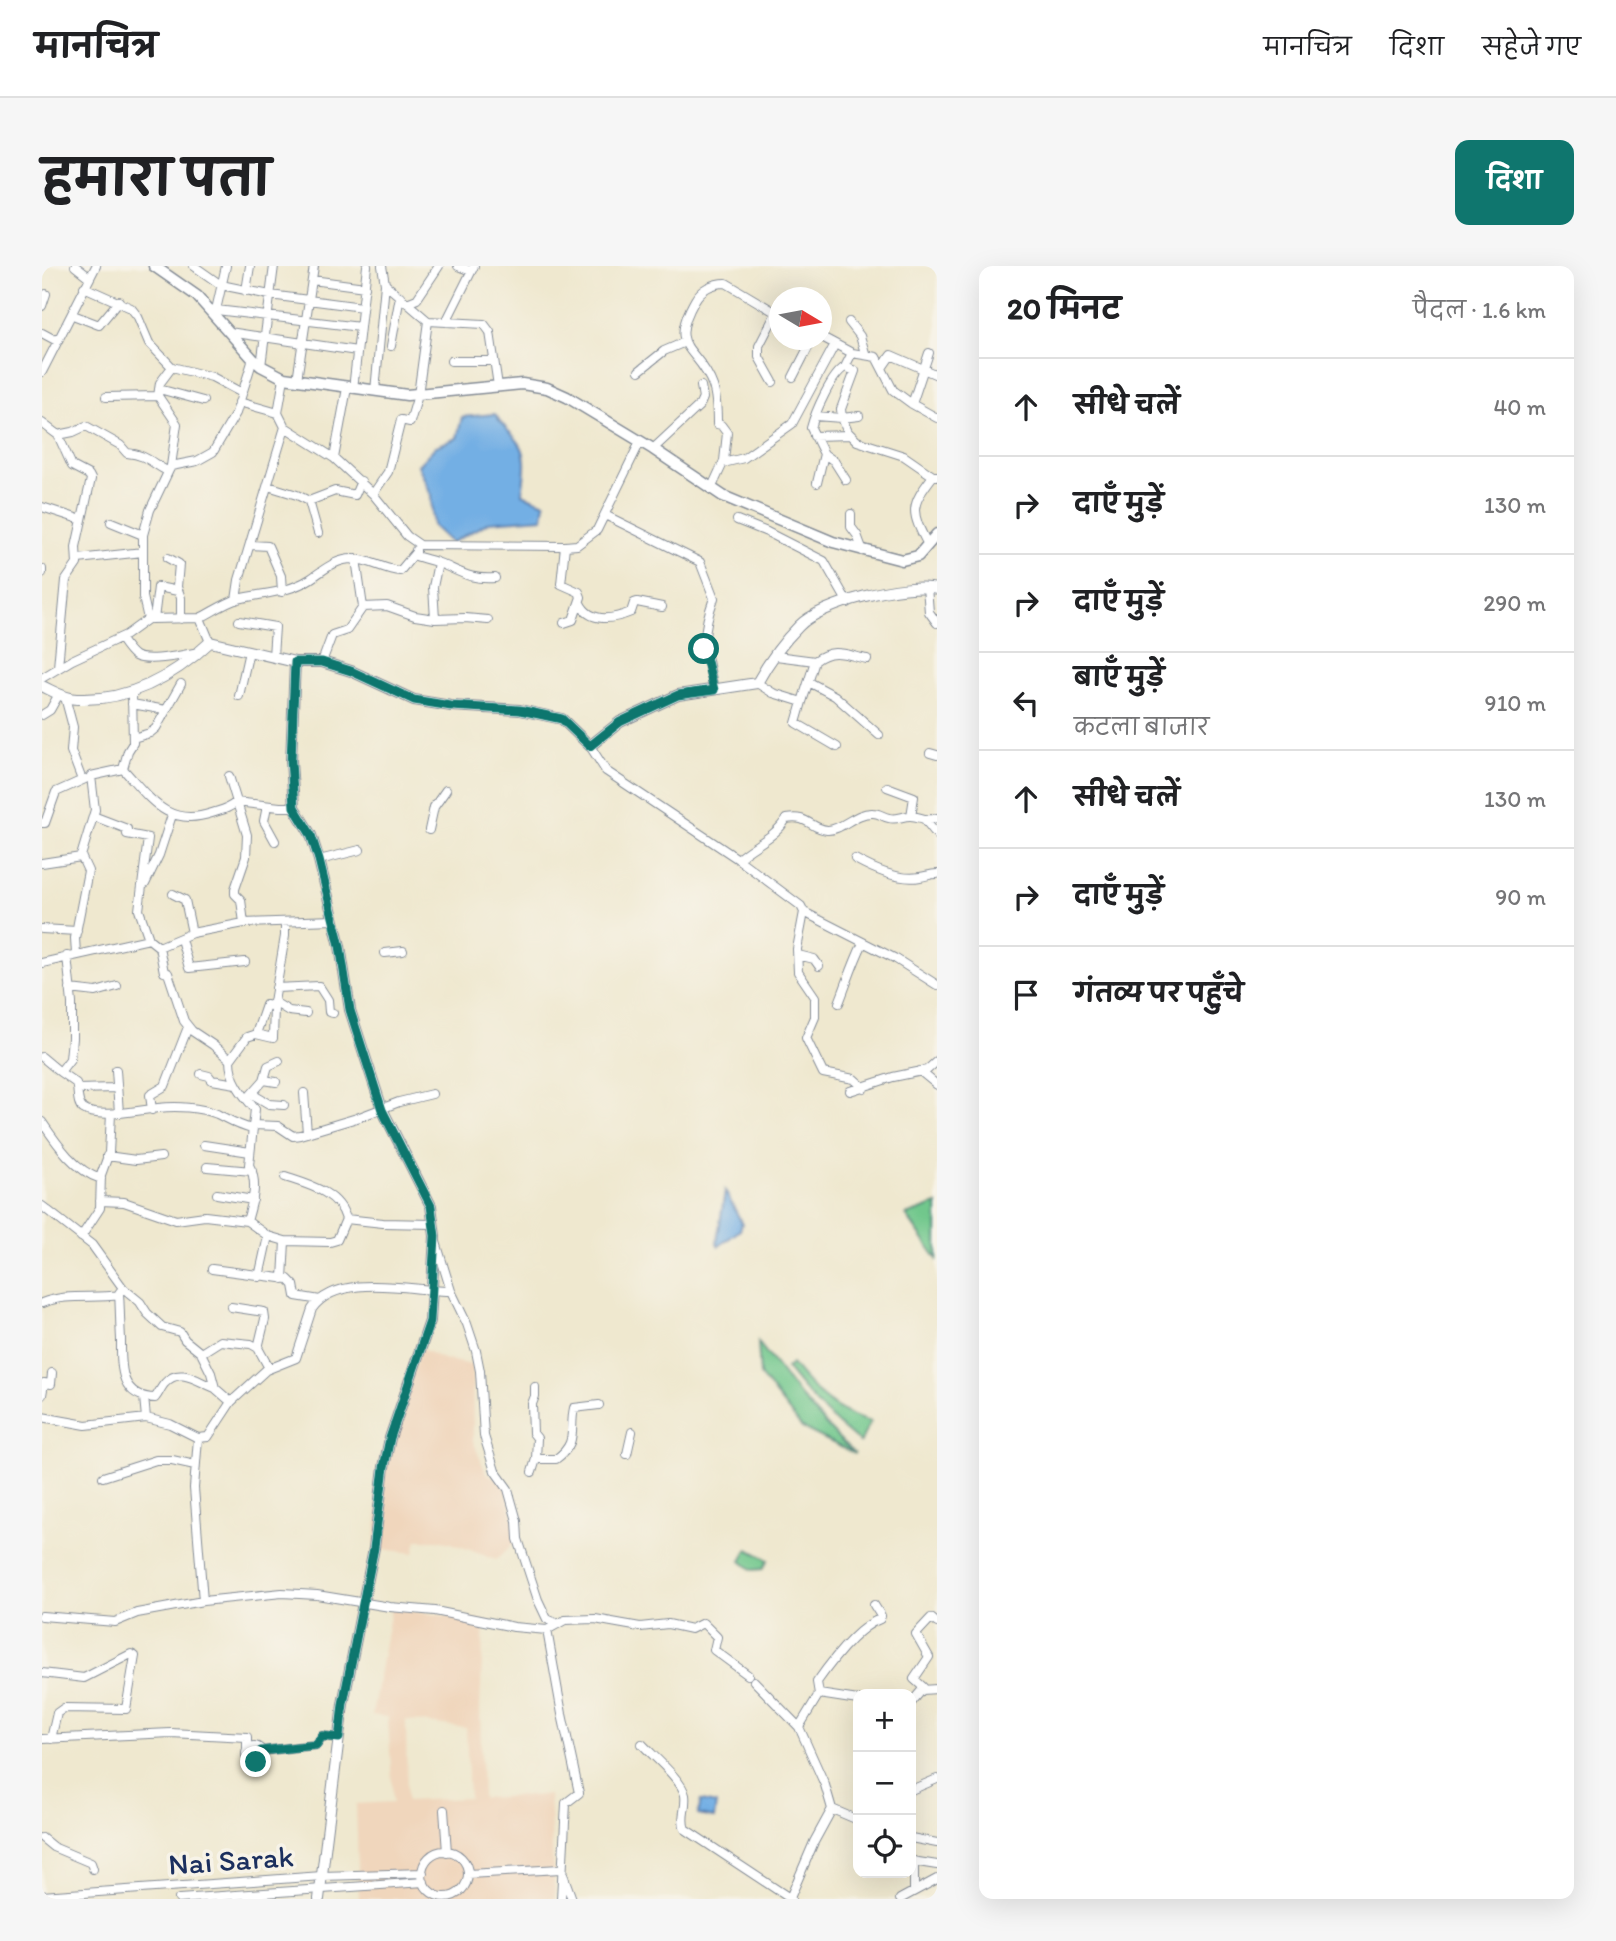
<!DOCTYPE html>
<html lang="hi">
<meta charset="utf-8">
<style>
:root{--surface:#fff;--page:#f6f6f6;--text:#202124;--muted:#757577;--line:#e0e0e0;--accent:#0f766e}
body{margin:0;font-family:Itim,"Playpen Sans Deva",sans-serif;background:var(--page);color:var(--text)}
.controls{position:absolute;right:21px;bottom:21px;display:grid;overflow:hidden;border-radius:14px;box-shadow:0 7px 28px #0002}
.controls button{width:63px;height:63px;display:grid;place-items:center;padding:0;border:0;border-bottom:2px solid var(--line);background:var(--surface);color:var(--text);font:35px sans-serif}
.compass{position:absolute;left:727px;top:21px;width:63px;height:63px;border-radius:50%;background:var(--surface);box-shadow:0 7px 28px #0002;rotate:100deg}
.stop{position:absolute;width:21px;height:21px;margin:-16px;border:5px solid #0f766e;border-radius:50%;background:#fff}
.stop.end{background:#0f766e;border-color:#fff;box-shadow:0 2px 7px #0008}
.list{margin:0;padding:0;list-style:none}
h2{display:flex;justify-content:space-between;align-items:center;height:91px;margin:0;padding:0 28px;font-size:30px}
h2 small{font-size:23px;font-weight:400;color:var(--muted)}
.list li{display:grid;grid-template-columns:46px 1fr auto;gap:21px;align-items:center;box-sizing:border-box;height:98px;padding:0 28px;border-top:2px solid var(--line)}
.list b{display:block;font-size:26px;white-space:nowrap}
.list p{margin:0;font-size:23px;white-space:nowrap;color:var(--muted)}
.list em{font-size:23px;font-style:normal;color:var(--muted)}
.icon{flex:none;width:38px;height:38px;fill:none;stroke:currentColor;stroke-width:2;stroke-linecap:round;stroke-linejoin:round}
.map{position:relative;flex:none;width:895px;height:1633px;overflow:hidden;border-radius:14px}
header{display:flex;align-items:center;gap:42px;box-sizing:border-box;height:98px;padding:0 35px;background:var(--surface);border-bottom:2px solid var(--line)}
header strong{font-size:33px}
nav{display:flex;gap:38px;margin-inline-start:auto;font-size:24px}
.intro{display:flex;align-items:center;justify-content:space-between;box-sizing:border-box;height:168px;padding:0 42px}
h1{margin:0;font-size:49px}
.button{padding:18px 32px;border-radius:14px;background:var(--accent);color:#fff;font-size:24px;font-weight:700}
main{display:flex;gap:42px;padding:0 42px}
aside{flex:1;background:var(--surface);border-radius:14px;box-shadow:0 7px 28px #0002}
.map>svg:first-child{display:block}
.built{fill:#f0d6bc;fill-rule:evenodd}
.green{fill:#71c78c;stroke:#467b75;stroke-width:2}
.water{fill:#73afe4;stroke:#476fa1;stroke-width:2}
.lines{fill:none;stroke-linecap:round;stroke-linejoin:round}
.minor-casing{stroke:#858c96;stroke-width:10}
.tertiary-casing{stroke:#858c96;stroke-width:12}
.secondary-casing{stroke:#858c96;stroke-width:13}
.minor{stroke:#fff;stroke-width:8}
.tertiary{stroke:#fff;stroke-width:10}
.secondary{stroke:#fff;stroke-width:10}
.route{stroke:#0f766e;stroke-width:9}
.labels{text-anchor:middle;dominant-baseline:central;stroke-width:7;stroke-linejoin:round;paint-order:stroke}
.street-label{font-size:30px;fill:#1b2f5e;stroke:#f7f3e8}
</style>
<header>
<strong>मानचित्र</strong>
<nav><a>मानचित्र</a><a>दिशा</a><a>सहेजे गए</a></nav>
</header>
<div class="intro"><h1>हमारा पता</h1><a class="button">दिशा</a></div>
<main>
<div class="map">
<svg width="895" height="1633" viewBox="0 0 895 1633">
<rect width="100%" height="100%" fill="#f7f3e8"/>
<filter id="ink" filterUnits="userSpaceOnUse"><feTurbulence type="fractalNoise" baseFrequency=".0143" numOctaves="2"/><feDisplacementMap in="SourceGraphic" scale="14" xChannelSelector="R" yChannelSelector="G"/><feConvolveMatrix kernelMatrix="1 2 1 2 8 2 1 2 1" color-interpolation-filters="sRGB"/></filter>
<filter id="wash" filterUnits="userSpaceOnUse"><feTurbulence type="fractalNoise" baseFrequency=".00686" numOctaves="4" result="noise"/><feDisplacementMap in="SourceGraphic" scale="28" xChannelSelector="R" yChannelSelector="G"/><feGaussianBlur stdDeviation="1.57" result="paint"/><feColorMatrix in="noise" values="0 0 0 0 0 0 0 0 0 0 0 0 0 0 0 0 0 1.4 0 .05"/><feComposite in="paint" operator="in"/></filter>
<g filter="url(#wash)">
<rect width="100%" height="100%" fill="#efe8cf"/>
<!-- built -->
<path class="built" d="M378,1082l23,11 29,6 1,76 13,32 19,10 13,56 -22,21 -44,-17 -15,-3h-20l-3,13 -40,-5 7,-62z
M349,1343l93,12 -4,86 2,91 67,-3 6,104h-196l-3,-95 37,-2 -5,-85 -16,-2zM364,1454l60,8 3,70 -62,3z"/>
<!-- green -->
<path class="green" d="M895,938v55l-31,-44z
M716,1076c31,41 59,77 97,112l-53,-26 -42,-53z
M750,1098c22,28 44,49 78,58l-10,21c-28,-22 -52,-46 -74,-75z
M706,1283l20,11 -5,9 -11,1 -11,-9z"/>
<!-- water -->
<path class="water" d="M453,148c9,15 12,14 22,26 13,15 7,36 5,54l23,9 -2,15 -54,4 -38,21 -18,-17 -2,-31 -13,-30 18,-19 21,-8 5,-21z
M683,925l17,32 -2,7 -21,16 -2,-3z
M659,1535l15,3 -2,14 -16,-3z"/>
</g>
<g filter="url(#ink)">
<g class="lines">
<defs>
<path id="minor" d="M33,0l14,11
M152,0l27,19 49,10 92,12
M340,0l3,18 43,37 56,3 6,8 8,54
M416,0l13,5
M270,14l53,7
M42,21l47,21 7,9 11,26 23,24
M204,25l4,-25
M365,37l10,-4 22,-33
M0,40l4,-12
M166,43l152,18
M174,44l10,-44
M31,49l26,10 20,-24
M404,56l28,-56
M807,56l11,14 5,17
M187,66l128,19
M0,67l15,8
M780,71l30,16 24,4 17,33 19,14 25,14
M349,80l9,-50
M810,87l-7,14 10,4 -14,38 1,9 6,14 9,9 47,15 29,20h4
M409,95h43
M219,100l13,-100
M803,101c-14,8 -30,46 -34,61l13,26 10,7 12,19
M840,102l9,-13 46,20
M597,105l25,-20 21,-9
M0,106l54,-106
M751,111l19,-37
M255,114l17,-114
M731,116l-14,-25v-11l17,-33
M117,123l44,12
M311,123l14,-123
M333,125l10,-107
M64,131l52,-1
M197,136l39,11
M870,138l17,-51
M773,150l27,2 17,-2
M0,157l16,12 14,31 17,9 2,4 -15,68 1,17 -11,16 -8,87
M243,161l49,31 13,-70
M16,169l15,-3 13,-6 34,19 7,8c20,2 23,9 40,18
M772,170l36,-1
M611,183l47,-44 3,-7 -2,-12
M292,192l39,36 34,42 13,9 145,1 12,-1 20,-15 43,-88
M681,197l21,-5 48,-34 43,-80
M129,200l26,-5 16,-9 23,-39 17,-54
M775,217l7,-29
M226,220l29,9 12,6 9,32
M669,223l13,-28 3,-28 -6,-8 -4,-1c0,-12 0,-26 -4,-38 -14,-40 -47,-35 -18,-86 6,-11 18,-17 31,-17l54,32
M331,228l15,-22 13,-52 9,2 8,-27 10,-74
M267,235l26,-10 20,4 6,-14
M0,241l40,13
M809,248v13l6,8 6,16
M563,249l95,47 14,36c-15,42 -8,50 0,92
M695,254l30,12 57,29 24,42
M69,256l32,13
M209,279l17,1 13,30 1,16
M886,279c-18,-34 -18,-39 5,-69
M374,284v6c8,3 16,4 23,7 22,9 31,17 56,15
M126,292l11,6 -2,23 4,11v21
M36,293l65,-7
M0,303v4
M885,321l2,25 8,11
M194,334l3,-20 46,-153 -7,-14 6,-35
M538,337c10,21 34,16 51,9l3,-9 3,-1 25,5
M321,341l24,-1 28,10 20,3 30,-1 23,2
M109,353l49,-1
M112,353l4,-32 20,4
M393,353l-2,-32 5,-24
M197,355l36,6 -2,29
M522,357l9,-3 8,-23 -2,-5 -18,-8 4,-38
M78,372c4,6 9,14 15,18 13,7 48,-1 63,-4
M168,376l-10,-24c12,-6 25,-15 38,-19 25,-6 50,-6 72,-20 14,-9 25,-20 43,-20 16,0 31,11 47,12l15,-18
M734,390l39,5c18,-14 31,-6 52,-2
M280,396l10,-27 15,-5 16,-23 -7,-48
M0,412l30,-18 54,-25 22,-16 -5,-22v-62l7,-25 21,-44 6,-42 -19,-28 2,-13 12,-16 40,10 30,16
M767,416l26,14 44,39
M715,417l16,10 29,9 13,-41
M197,430l10,-45
M23,431l8,30 -2,24 11,29
M760,436l-6,21 41,24
M90,438l34,6
M0,449l8,-5 9,-16
M91,472l17,-5 6,-5 25,-44
M548,480l16,25 132,88 63,47 3,6 92,47 41,26
M888,487l7,2
M81,503c27,29 44,59 89,44 9,-3 17,-4 24,-11l44,5h14
M187,510l18,59 -1,22 -11,32v5l6,6 3,23
M845,521l27,10 -3,19
M225,540l-3,15 11,20
M51,550l34,13v5l21,4 -9,72 10,29
M883,554l12,15
M0,557h3l11,-31 29,-13
M387,564l5,-23 12,-17
M696,593c15,-14 38,-22 48,-40 23,-4 23,9 41,11 14,1 28,-18 46,-17 6,0 10,4 16,5 8,2 13,-2 21,-2 11,0 14,6 27,2
M813,593c18,10 44,22 65,18 7,-1 10,-3 17,-3
M277,594l41,-10
M0,597l39,-6
M103,618l14,-29 13,-40
M131,628l12,6 7,33
M762,646l-7,37 1,23 17,25v20l-9,21 17,35 31,6 10,9
M0,663l35,2
M139,673l8,29 56,-6
M117,681l5,25 4,1 16,48 8,10 21,14 17,15c0,20 12,34 25,49l-6,56c10,18 3,39 -2,56
M343,687l18,-2
M34,688l-1,-16 13,-67 -7,-15 14,-46 -4,-34 32,-7 5,-18 5,-8 -1,-51
M756,689l16,4 5,7
M0,697l107,-24 10,8 33,-14 52,-10 90,-3
M234,722l43,-2 9,14 1,12 4,1
M28,723l26,3 21,-6
M232,736l15,9 17,2
M797,737c8,-20 14,-40 24,-60
M214,768l17,4 1,-31 -3,-1
M0,791l18,15 10,-13 2,-21v-35l-5,-47
M188,794l17,-23 9,-3 10,-29 5,1 3,-4 11,-66v-14
M74,804l3,43
M878,805l17,14
M18,806l16,11c3,8 0,20 7,26 14,10 59,1 75,-1 18,-2 42,-1 59,6 12,6 22,12 35,15
M159,808l8,2 3,4 24,4
M222,814l12,2
M36,823l37,-1
M808,825l43,-14 34,-7 10,-9
M262,827l3,40
M210,828l17,10 15,1
M205,833l17,-19 4,-14 11,-5
M110,844l-2,-15 15,-9 23,-59
M0,856c15,22 33,49 59,57
M211,859l25,1 15,10 7,-1 57,-17 42,-16 33,-8
M162,879l46,7
M65,890l29,4 25,-3
M165,901l45,4
M243,911c24,8 54,15 61,42
M175,928l36,6
M58,935l24,1 52,18 29,-4 42,5 21,15 17,5 45,1 7,-2 9,-21 37,4 50,1
M0,940l50,39 31,43 17,14 7,11 15,14 18,5 5,8 16,13 10,20 4,15 16,14
M39,971l19,-29 1,-33 8,-22 2,-39
M394,976l15,49 16,33 9,27 4,20 4,65 11,35 13,18 9,32 1,18 20,61 9,19 11,5
M170,1003l76,10 6,6 2,11 24,4
M217,1011l9,-41
M241,1013l2,-38
M81,1022l-4,5c1,15 1,30 2,46 0,27 -2,58 34,59 4,-5 6,-11 10,-15 15,-17 33,-1 50,5
M0,1037c25,-10 51,-4 77,-8
M189,1041l33,5 1,7 -7,29
M159,1087l19,-12 31,3 7,4 11,20
M0,1129l2,-12 7,1 1,-11
M102,1131l2,21
M0,1151l44,8 60,-7 24,6 28,14
M585,1188l5,-22
M494,1193h20c23,-17 13,-29 18,-51l25,-3
M490,1206l4,-13 1,-21 -4,-5 -1,-29 3,-8v-9
M61,1211l53,-17h16l23,5
M161,1335l-9,-113 4,-50 10,-1 23,-35 35,-32 30,-12 16,-49c26,-38 100,-18 139,-18
M0,1350l73,6 22,-9 66,-12 79,-8 35,2 73,12 45,4 79,16 33,3 18,-10 30,-1 45,8 28,-3 23,5 12,-6 14,14 -3,13 34,25
M505,1364l15,84 17,79 -13,10 -5,96
M0,1407l42,5 47,-24 4,2 -9,53 -62,-1 -7,5 -6,26
M712,1415l45,46
M880,1424l1,-3 -9,-8 15,-22 -13,-23 15,-16 6,5
M777,1428l39,6
M869,1437l11,-13 15,-1
M0,1473l129,-6 76,4v12
M600,1478c11,12 40,36 43,51 2,12 -5,23 0,34l106,70
M204 1488a8 8 0 1 1 16 0a8 8 0 1 1-16 0Z
M219,1485l55,-6 6,-9 17,2
M869,1524l26,-11
M790,1543l26,11
M402,1544l3,42
M0,1572l11,9 38,16 2,6
M869,1572l26,5
M380 1608a23 23 0 1 1 46 0a23 23 0 1 1-46 0Z
M870,1595l25,4
M426,1608l93,-5 11,30
M872,1625v-30
M0,1630l280,-20 101,-3
M748,1632l24,-56 18,-33 -7,-24 -26,-58 20,-33 -2,-12c14,-20 40,-55 63,-63l1,-3 -7,-11
M137,1633l245,-17
M858,1633l37,-20"/>
<path id="tertiary" d="M253,396l-4,99 3,46 17,28 8,25 21,86 10,64 32,99 49,97 4,30 -5,85 -40,117 -6,29 -10,81 -31,156 -24,195
M0,420c11,5 23,13 36,13 52,2 95,-22 132,-57l85,20h27l29,9 63,29 37,6 69,4 42,9 28,27 30,-24 58,-27 79,-12c11,-20 26,-41 42,-57 22,-23 107,-44 138,-37"/>
<path id="secondary" d="M112,0l43,30 56,63 8,7 23,12 123,17 115,-11 25,4 20,9 86,52 70,47 110,46 69,18 16,-4 19,-22"/>
</defs>
<!-- minor casing -->
<use href="#minor" class="minor-casing"/>
<!-- tertiary casing -->
<use href="#tertiary" class="tertiary-casing"/>
<!-- secondary casing -->
<use href="#secondary" class="secondary-casing"/>
<!-- minor -->
<use href="#minor" class="minor"/>
<!-- tertiary -->
<use href="#tertiary" class="tertiary"/>
<!-- secondary -->
<use href="#secondary" class="secondary"/>
</g>
</g>
<g class="lines" filter="url(#ink)">
<!-- route -->
<path class="route" d="M214,1496l6,-6 -1,-5 55,-6 6,-9 17,2 4,-34 31,-156 10,-81 6,-29 40,-117 5,-85 -4,-30 -49,-96 -32,-100 -10,-64 -21,-86 -8,-25 -17,-28 -3,-46 4,-99h27l29,9 63,29 37,6 69,4 42,9 28,27 30,-24 58,-27 36,-5 -10,-41"/>
</g>
<g class="labels">
<!-- street labels -->
<g class="street-label">
<text transform="translate(189 1594) rotate(-4)">Nai Sarak</text>
</g>
</g>
</svg>
<div class="controls">
<button>+</button>
<button>−</button>
<button><svg class="icon" aria-label="locate" viewBox="0 0 24 24"><circle cx="12" cy="12" r="6"/><path d="M12 2v4M12 18v4M2 12h4M18 12h4"/></svg></button>
</div>
<svg class="compass" viewBox="-18 -18 36 36"><path d="M0-13l5 13h-10z" fill="#e53935"/><path d="M0 13l5-13h-10z" fill="#757577"/></svg>
<div class="stop" style="left:662px;top:383px"></div>
<div class="stop end" style="left:214px;top:1496px"></div>
</div>
<aside>
<h2>20 मिनट<small>पैदल · 1.6 km</small></h2>
<ul class="list">
<li><svg class="icon" aria-label="ahead" viewBox="0 0 24 24"><path d="M12 20V5M6 11l6-6 6 6"/></svg><div><b>सीधे चलें</b></div><em>40 m</em></li>
<li><svg class="icon" aria-label="right" viewBox="0 0 24 24"><path d="M7 20v-9h11M14 6l5 5-5 5"/></svg><div><b>दाएँ मुड़ें</b></div><em>130 m</em></li>
<li><svg class="icon" aria-label="right" viewBox="0 0 24 24"><path d="M7 20v-9h11M14 6l5 5-5 5"/></svg><div><b>दाएँ मुड़ें</b></div><em>290 m</em></li>
<li><svg class="icon" aria-label="left" viewBox="0 0 24 24"><path d="M17 20v-9H6M10 6l-5 5 5 5"/></svg><div><b>बाएँ मुड़ें</b><p>कटला बाजार</p></div><em>910 m</em></li>
<li><svg class="icon" aria-label="ahead" viewBox="0 0 24 24"><path d="M12 20V5M6 11l6-6 6 6"/></svg><div><b>सीधे चलें</b></div><em>130 m</em></li>
<li><svg class="icon" aria-label="right" viewBox="0 0 24 24"><path d="M7 20v-9h11M14 6l5 5-5 5"/></svg><div><b>दाएँ मुड़ें</b></div><em>90 m</em></li>
<li><svg class="icon" aria-label="arrive" viewBox="0 0 24 24"><path d="M6 21V4h12l-3 4 3 4H6"/></svg><div><b>गंतव्य पर पहुँचे</b></div></li>
</ul>
</aside>
</main>
